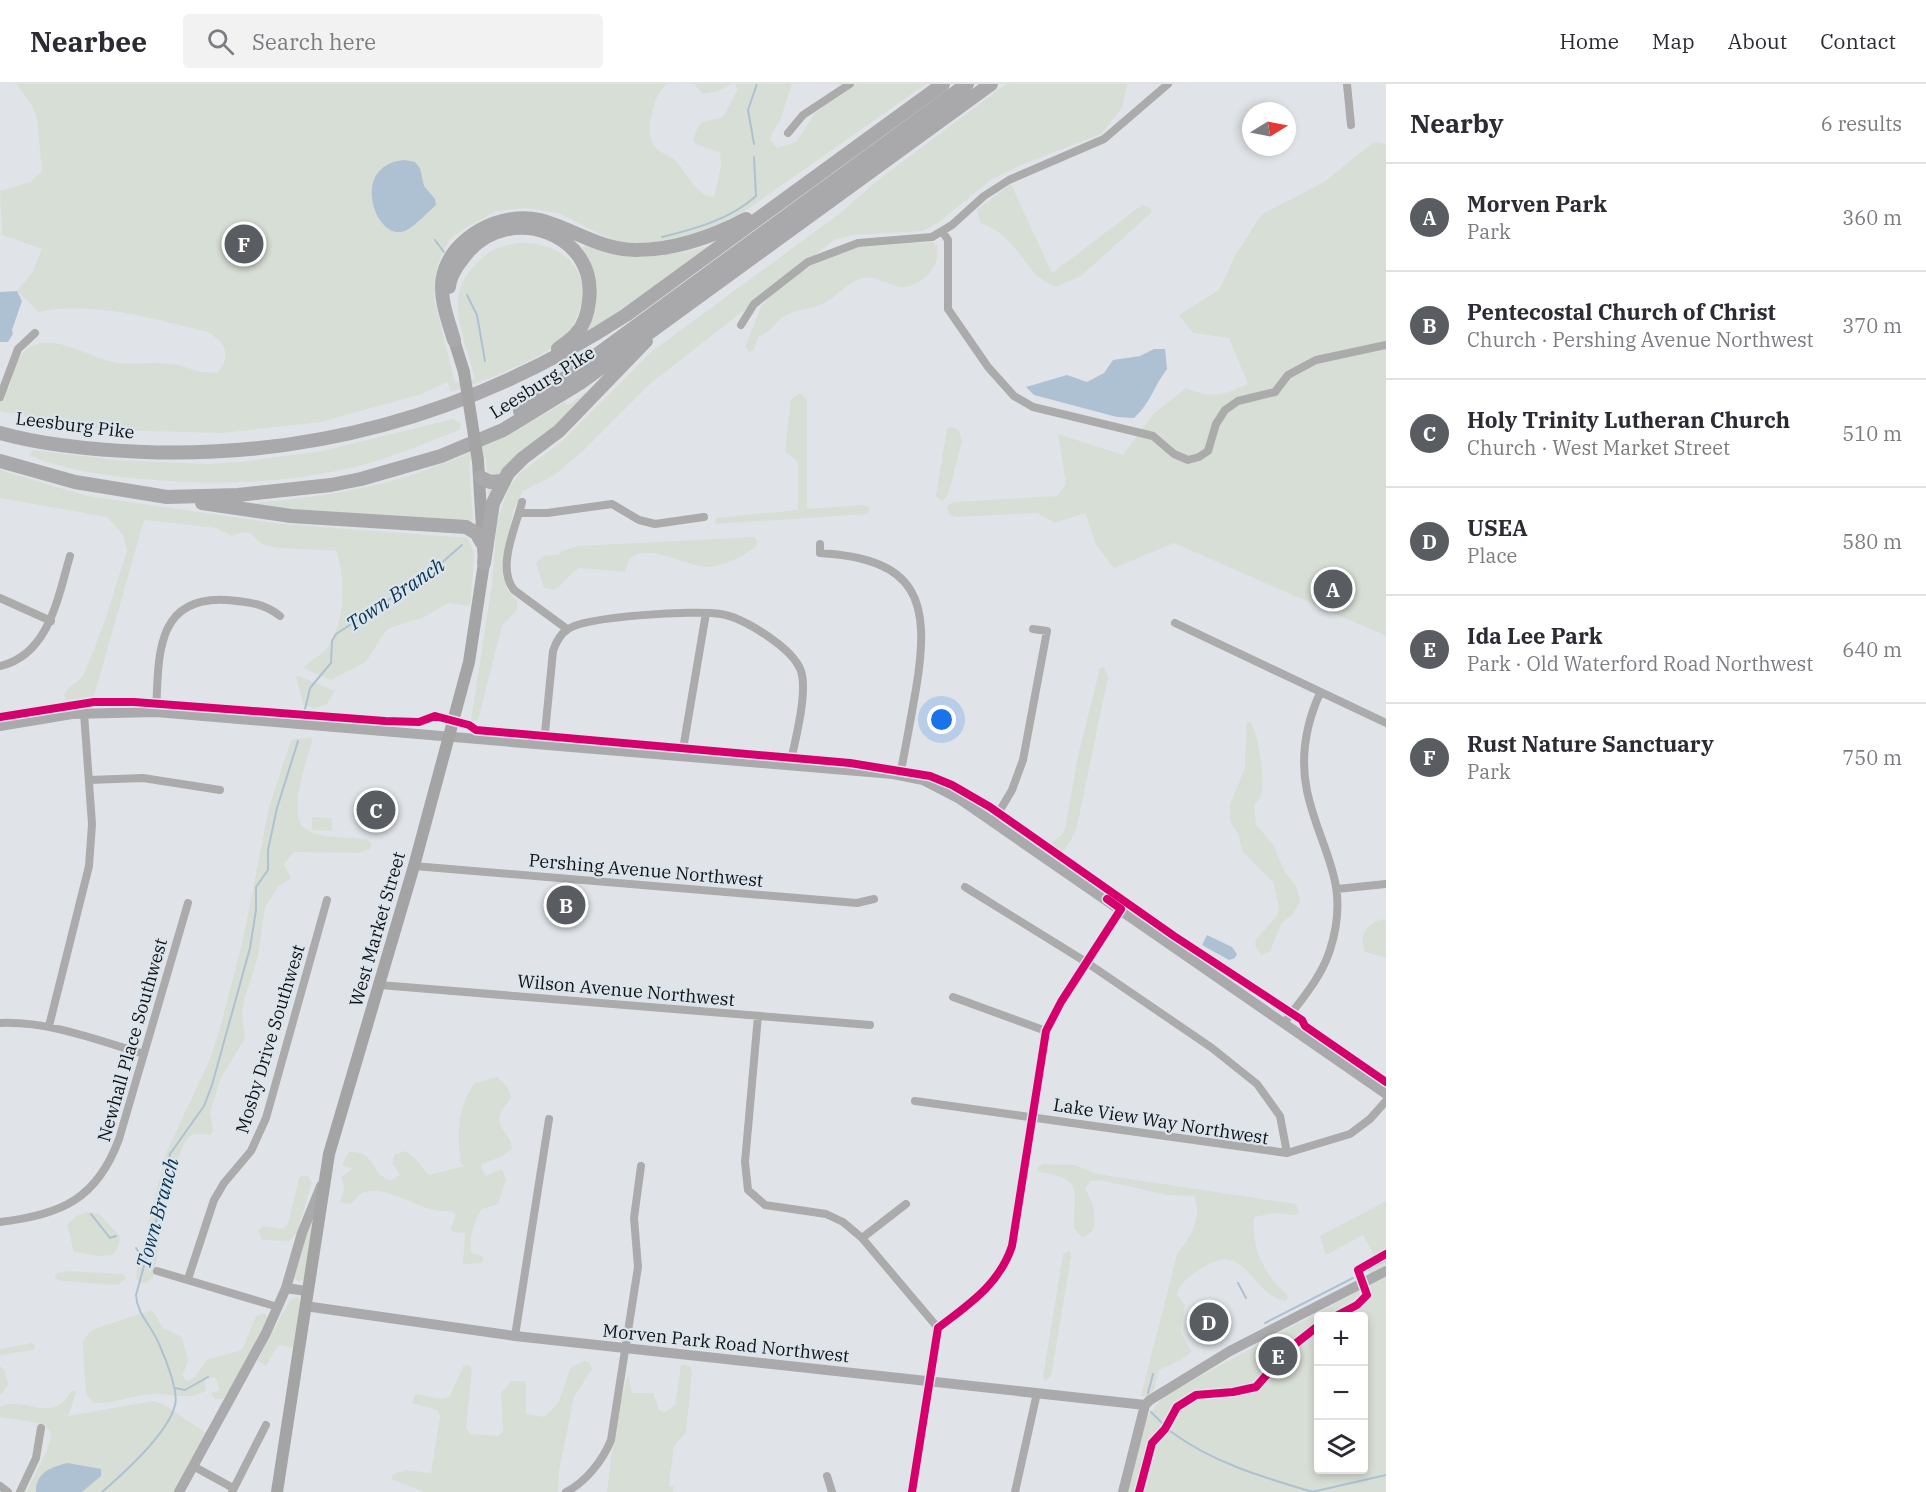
<!DOCTYPE html>
<meta charset="utf-8">
<style>
:root{--surface:#fff;--page:#f2f2f3;--text:#2b2b33;--muted:#7c7c81;--line:#e1e1e2;--accent:#595c60}
body{margin:0;font-family:"IBM Plex Serif",serif;background:var(--page);color:var(--text)}
.controls{position:absolute;right:18px;bottom:18px;display:grid;overflow:hidden;border-radius:6px;box-shadow:0 3px 9px #0003}
.controls button{width:54px;height:54px;display:grid;place-items:center;padding:0;border:0;border-bottom:2px solid var(--line);background:var(--surface);color:var(--text);font:30px sans-serif}
.compass{position:absolute;left:1242px;top:18px;width:54px;height:54px;border-radius:50%;background:var(--surface);box-shadow:0 3px 9px #0003;rotate:80deg}
.you{position:absolute;left:942px;top:636px;width:21px;height:21px;margin:-15px;border:4px solid #fff;border-radius:50%;background:#1a73e8;box-shadow:0 0 0 9px #1a73e833}
.badge{display:grid;place-items:center;width:39px;height:39px;border-radius:50%;background:var(--accent);color:#fff;font-size:20px;font-weight:700}
.pin{position:absolute;translate:-50% -50%;border:3px solid #fff;box-shadow:0 2px 6px #0006}
.list{margin:0;padding:0;list-style:none}
h2{display:flex;justify-content:space-between;align-items:center;height:78px;margin:0;padding:0 24px;font-size:26px}
h2 small{font-size:20px;font-weight:400;color:var(--muted)}
.list li{display:grid;grid-template-columns:39px 1fr auto;gap:18px;align-items:center;box-sizing:border-box;height:108px;padding:0 24px;border-top:2px solid var(--line)}
.list b{display:block;font-size:22px;white-space:nowrap}
.list p{margin:0;font-size:20px;white-space:nowrap;color:var(--muted)}
.list em{font-size:20px;font-style:normal;color:var(--muted)}
.icon{flex:none;width:33px;height:33px;fill:none;stroke:currentColor;stroke-width:2;stroke-linecap:round;stroke-linejoin:round}
.map{position:relative;flex:none;width:1386px;height:1408px;overflow:hidden}
header{display:flex;align-items:center;gap:36px;box-sizing:border-box;height:84px;padding:0 30px;background:var(--surface);border-bottom:2px solid var(--line)}
header strong{font-size:28px}
nav{display:flex;gap:33px;margin-inline-start:auto;font-size:21px}
.search{width:420px;height:54px;background:var(--page);display:flex;align-items:center;gap:15px;box-sizing:border-box;padding:0 21px;border-radius:6px;color:var(--muted);font-size:22px}
main{display:flex}
aside{flex:1;background:var(--surface)}
.map>svg:first-child{display:block}
.green{fill:#d7ded5;fill-rule:evenodd}
.water{fill:#aec1d2}
.lines{fill:none;stroke-linecap:round;stroke-linejoin:round}
.stream{stroke:#aec1d2;stroke-width:2}
.street{stroke:#ababac;stroke-width:8}
.secondary{stroke:#aaaaac;stroke-width:10}
.primary{stroke:#a4a4a5;stroke-width:12}
.highway{stroke:#a9a8ab;stroke-width:14}
.primary-bridge{stroke:#a4a4a5;stroke-width:12}
.cycleway-casing{stroke:#dce4ec;stroke-width:11}
.cycleway{stroke:#d6006c;stroke-width:8}
.labels{text-anchor:middle;dominant-baseline:central;stroke-width:4.5;stroke-linejoin:round;paint-order:stroke}
.street-label{font-size:18px;fill:#101316;stroke:#dce4ec}
.water-label{font-size:20px;font-style:italic;fill:#093654;stroke:#dce4ec}
</style>
<header>
<strong>Nearbee</strong>
<div class="search"><svg class="icon" aria-label="search" viewBox="0 0 24 24"><circle cx="10" cy="10" r="6"/><path d="M15 15l6 6"/></svg>Search here</div>
<nav><a>Home</a><a>Map</a><a>About</a><a>Contact</a></nav>
</header>
<main>
<div class="map">
<svg width="1386" height="1408" viewBox="0 0 1386 1408">
<rect width="100%" height="100%" fill="#e0e4e8"/>
<!-- green -->
<path class="green" d="M17,0h650c-13,8 -22,46 -14,60 5,10 18,10 25,19 9,11 20,34 36,34l7,-31 -1,-13 -24,-9 -3,-5c8,-22 9,-16 30,-22l15,-28 -3,-5h57l-12,37 -8,11 -2,8 7,8 19,-6 19,-29 42,-29h69l-181,127 -40,20 -27,8 -49,5 -15,-3 -56,-28 -32,-5 -30,3 -29,16 -16,11 -5,8 -8,18 -4,35 21,84 20,-4c-6,-25 -19,-55 -17,-80 1,-15 9,-26 19,-36 41,-45 130,-9 100,54 -4,7 -6,15 -11,20 -17,19 -89,47 -115,55l-4,-10 -25,12 -101,28 -98,11 -118,-3 -105,-19v-24l9,2c3,-10 6,-27 13,-35 24,-28 66,4 91,8 21,4 44,-2 65,3 19,5 18,8 40,7 14,-18 7,-29 -10,-40 -53,-12 -114,-32 -169,-20l-22,-21 15,-18 10,-24 -40,-14 -2,-44 30,-9 12,-11 -5,-52 -4,-12z
M694,0h38l-14,7 -15,3z
M1006,0h121l-5,24 -21,26 -82,32 -27,13 -53,43 -16,9 -70,4 -19,5 -183,143 -69,69 -29,24 -30,15 -10,20 -9,48v19l4,13 9,10v9l-15,16 -24,94 -7,1 21,-137 5,-62 12,-35 12,-15 40,-30 90,-90 188,-138 38,-33z
M1374,58l12,2v492l-212,-93 -60,25 -18,-23 -11,-32 -30,10 -18,-10 -81,4 -7,-2 -2,-9 7,-4 103,-6 9,-12 -8,-50 65,21 31,-42 32,-25c26,11 37,7 62,-4l-19,-46 -36,-5 -14,-18 40,-25 16,-34 26,-41 63,-33z
M1011,100l41,89 90,-68 7,2 3,5 -71,64 -25,11c-33,-11 -36,-52 -76,-64l-3,-13z
M932,158l5,4c3,17 -8,32 -24,39 -19,9 -34,-13 -53,-6 -14,4 -24,19 -38,25 -12,6 -28,5 -39,13 -9,7 -13,16 -25,20l-4,13 -5,2 -4,-5 17,-42 18,-19 39,-25 38,-14z
M586,161l54,12 45,-5 26,-7 -133,95 9,-15 -5,-77z
M608,292l-119,125 -3,-43 -17,4 4,56 -2,6 -153,-10 -72,-10c48,-5 98,-10 145,-23 62,-17 119,-46 174,-79l3,3z
M800,309l7,6v110l57,-4 6,3 -3,6 -152,10 1,-6 82,-8v-46l-2,-4 -11,-8 6,-53z
M453,335l8,4 -2,7c-33,13 -68,28 -104,37 -76,18 -155,19 -232,10 -31,-4 -66,-9 -94,-22l4,-5 83,10 90,4 35,-2 81,-11z
M952,343l7,3 3,11 -14,54 -6,6 -6,-5 11,-68z
M0,386l87,26 28,4 167,24 186,14 6,15 -3,46 -2,7 -21,-3 -24,14 -34,11 -6,5 -18,29 -35,18 -28,-12c7,-9 19,-12 25,-21 18,-29 17,-64 9,-96 -17,-2 -57,-1 -72,-6 -15,-6 -9,-19 -33,-9l-16,-8 -72,-8 -50,176 -27,4 -3,-4c3,-13 15,-11 20,-23 18,-39 30,-82 43,-123l-4,-15 -16,-18 -107,-19z
M754,453l3,4 -1,6c-13,9 -30,18 -47,20 -19,1 -58,-23 -76,-11 -6,4 -5,10 -8,16l-46,-4c-11,6 -15,18 -26,22l-9,-2 -8,-25 7,-7 15,-1 4,-4 16,-5z
M1104,583l4,10 -32,154 -12,20h-5l-9,-8 12,-8 3,-6 13,-73 22,-88z
M296,591l39,16 -9,14 -12,3 -11,-3z
M1250,638c8,8 15,58 12,71 -1,5 -5,8 -8,12l2,20 17,19 12,28 12,16 3,14 -7,12 -11,9 -12,28 -9,4 -6,-10 1,-6 21,-23 2,-8 -6,-26 -31,-31 -3,-15 -9,-15v-17l15,-36 1,-39 1,-6z
M311,653l1,4c-5,20 -27,77 -5,89 16,9 42,7 60,9l5,5 -2,5 -12,4 -64,-1 -10,12 7,14 -12,8 -14,21 -7,50 -14,43 -2,15 3,23 -25,42 -10,32 3,19 -3,4c-8,0 -15,-4 -21,2 -17,16 -30,113 -35,139l-7,7h-8l-3,-6 1,-8 29,-116 45,-96 10,-33 22,-84 26,-133 22,-67z
M312,733l20,1v13l-20,-1z
M1381,835l5,2v37l-21,-6c-6,-19 0,-25 16,-33z
M497,993l10,9 4,10c-2,7 -8,10 -10,16 -6,17 10,22 11,36l-9,8 -21,8 -1,4 5,8 16,-7 4,11 -8,24 -16,5c-7,9 -15,34 -10,44l12,4 -2,6 -19,1 2,-31 -12,-1 -3,-3 6,-14 -5,-4c-28,4 -61,-27 -86,-19 -6,2 -10,8 -14,12l-11,-1 4,-16 -3,-10 12,-8 -11,-4 7,-13c28,-2 21,24 42,28l9,-5 -7,-11 1,-9 11,-4 10,7 13,17 37,-9 -4,-2c-4,-28 -4,-58 14,-81z
M1043,1080l32,1 22,9 199,30 3,8 -4,3 -20,-2 -21,4c-2,25 5,46 21,66 4,5 10,7 13,14l-2,4c-37,-6 -39,-65 -87,-31 -10,7 -19,13 -22,24l8,11c-4,26 -10,21 7,46l-11,9 -22,10 -5,20 -7,7 -6,-1 36,-142c13,-17 26,-36 17,-58l-27,-1 -67,-15 -10,1 -5,8c9,13 12,27 8,42l-11,7 -8,-10c-1,-39 12,-48 -35,-56l-2,-4z
M302,1092h6l4,6 -15,51 -8,8 -27,-1 -4,-10 5,-4 20,3 5,-4 11,-47z
M1386,1117v64l-15,8 -9,-2 14,-12 -13,-24 -37,20 -6,-19z
M315,1127l-11,68 -5,3 -5,-4 12,-46z
M87,1128l12,2 21,22 -1,10 -7,9 -13,1 -25,-4 -7,-27 9,-9z
M1070,1167l1,6 -20,119 -6,5 -2,-5 20,-122z
M67,1187l56,3 3,4 -8,7 -57,-4 -7,-3 3,-5z
M1386,1192v216h-258l19,-75 18,-22zM1318,1232h46v154h-46z
M297,1213l3,5 -6,46 -16,-3 -12,21 -9,-5 33,-61z
M152,1226l11,18 19,9c3,19 11,20 0,38l4,6 8,-3 13,-18 35,-10 14,-34 9,-3 3,5 -40,76 -6,5h-7l-4,-6 9,-3 -5,-13 -10,2 1,11c-17,12 -34,3 -51,4 -21,0 -41,11 -62,9l-7,-9c-1,-18 -3,-35 -3,-53l7,-10 7,-3z
M32,1259l4,3 -3,4 -33,5v-6z
M585,1277l5,2 2,6 -18,28 -15,74 -1,21h-134l-33,-13 2,-5 13,-4 25,3 9,-57 -3,-6 -25,-7 3,-9 28,5 6,-2 15,-32 6,1 2,6 -6,56 4,6 28,2 5,-5 -2,-38 10,-12h15v33l19,3 13,-14 13,-36z
M681,1281l9,1 2,7 -6,59 -12,14 -5,40 5,1 -1,5h-66l9,-72 12,-45 4,18h21l6,17 6,2 10,-7z
M0,1282l5,5 3,14 -8,11z
M71,1307h4l1,3 -8,22 85,-15 13,5 40,27 -32,59h-148l20,-39 6,-19 -9,-10 -43,-7v-10c18,-11 44,10 62,-4 4,-3 6,-8 9,-12z"/>
<!-- water -->
<path class="water" d="M405,76l10,2 5,6 4,18 11,13 1,6c-9,8 -19,19 -29,25 -31,16 -60,-66 -2,-70z
M17,207l5,10 -10,29 1,4 -5,8h-8v-50z
M1154,265h11l2,20c-13,17 -17,35 -33,49l-17,-1 -83,-22 -8,-8 41,-12 20,7 17,-9 9,-13 27,-4z
M1207,851l25,12 5,7 -2,4 -6,2 -27,-15z
M68,1379l33,6v7l-19,16h-46c0,-20 15,-25 32,-29z"/>
<g class="lines">
<!-- stream -->
<path class="stream" d="M754,60l-6,-34 9,-26
M662,153c33,-8 69,-18 94,-41l-2,-39
M435,156l9,12
M467,211l10,20 8,46
M305,625l5,-21 21,-25 1,-22 4,-7 94,-61 32,-28
M91,1130l19,24 6,-2
M136,1164l8,12
M1367,1186l19,-10
M1238,1199l8,15
M1265,1239l88,-45
M175,1304l10,2 23,-13
M1148,1309l5,-19
M1151,1328l12,12
M1170,1347c43,32 92,46 143,61
M102,1408c22,-19 66,-58 73,-87 4,-13 -10,-48 -16,-61 -7,-18 -22,-29 -23,-49l20,-73 14,-68 34,-48 8,-21 38,-137 6,-38v-23l12,-17v-20l9,-42 21,-67
M1312,1408l74,-17"/>
<!-- street -->
<path class="street" d="M1347,0l4,41
M788,49l15,-18 47,-31
M942,147l6,9v69l40,58 26,29 19,11 120,29 21,18 14,6 11,-3 9,-6 8,-27 9,-14 13,-9 37,-9 13,-17 28,-15 70,-15
M741,241l13,-21 54,-42 50,-19 74,-6 20,-12 32,-29 25,-16 95,-41 64,-55
M0,313l18,-48 17,-16
M522,418c-6,25 -26,65 -8,88l53,39
M519,429h28l65,-9 27,16 16,4 49,-7
M820,460v9c98,6 111,47 96,136 -5,28 -10,57 -16,86
M0,514l51,23
M1175,539l211,100
M0,582c49,-11 58,-69 70,-110
M156,628c3,-51 -3,-117 71,-112 21,2 37,3 53,16
M544,659l9,-92c3,-9 7,-17 15,-22 19,-13 128,-19 153,-15 23,4 72,34 80,57 7,22 -6,70 -11,94
M682,671l24,-142
M89,696l54,-2 77,12
M993,738l19,-32 11,-30 24,-129 -14,-2
M414,782l443,37 17,-4
M965,803l121,75 126,86 45,36 23,32 7,37
M1337,805l49,-5
M380,901l490,40
M953,913l93,34
M758,932l-13,146 3,28 17,15 61,9 17,8 19,16 76,90
M0,939c49,-2 97,17 144,31
M1284,939c17,-23 37,-45 46,-73 22,-69 -10,-98 -23,-159 -7,-34 -1,-67 13,-98
M49,942l40,-160 3,-42 -8,-111
M915,1017l372,52 63,-19 20,-15 16,-18
M0,1138c61,-7 97,-23 119,-83l69,-236
M862,1154l44,-34
M157,1187l121,36
M188,1195l26,-79 10,-17 27,-32 15,-33 61,-218
M515,1252l34,-217
M193,1382l40,22
M827,1392l5,16
M0,1402l8,6
M20,1408l16,-34 5,-30
M232,1408l34,-67
M566,1408c20,-10 37,-32 45,-52l27,-173 -4,-49 7,-52
M912,1408l26,-164c31,-24 61,-43 74,-82l34,-215 15,-29 60,-93
M1015,1408l22,-99"/>
<!-- secondary -->
<path class="secondary" d="M0,642l72,-12 84,-2 737,62 30,6 35,18 428,296
M286,1204l20,3
M305,1222l210,30 630,69
M179,1408l87,-159 20,-45 16,-55 19,-47
M1123,1408l22,-87 5,-5 80,-49 156,-80"/>
<!-- primary -->
<path class="primary" d="M454,256l10,32
M277,1408l52,-338 85,-288 55,-204 15,-99 -6,-102"/>
<!-- highway -->
<path class="highway" d="M449,203c1,-13 11,-25 19,-35 42,-49 130,-19 121,49 -1,12 -5,24 -13,33 -5,6 -12,10 -18,15
M454,256c-6,-20 -15,-42 -11,-63 8,-41 59,-66 97,-57 34,9 60,30 96,30 39,0 76,-13 110,-31
M520,327l447,-327
M0,349c46,13 96,17 144,19 174,6 336,-42 482,-137l317,-231
M0,377l75,21 92,15 71,-2 93,-10 30,-6 80,-23 62,-26 77,-47 411,-299
M480,393l10,5 12,-1
M202,419l89,13 175,11 10,6 6,10
M484,479l9,-60 15,-30 15,-15 36,-27 87,-90"/>
<!-- primary-bridge -->
<path class="primary-bridge" d="M464,288l14,89"/>
<defs>
<path id="cycleway" d="M0,633l94,-15h40l251,19 34,1 16,-6 34,9 7,5 374,33 80,13 22,9 38,22 184,129 128,84 3,6 81,56
M1336,1232l21,-11 10,-10 -9,-25 28,-16
M912,1408l26,-164c31,-24 61,-43 74,-82l34,-215 15,-29 60,-93 -14,-10
M1139,1408l13,-49 13,-14 12,-22 19,-12 37,-3 23,-5 34,-39 28,-22"/>
</defs>
<!-- cycleway casing -->
<use href="#cycleway" class="cycleway-casing"/>
<!-- cycleway -->
<use href="#cycleway" class="cycleway"/>
</g>
<g class="labels">
<!-- street labels -->
<g class="street-label">
<text transform="translate(542 298) rotate(-32)">Leesburg Pike</text>
<text transform="translate(75 341) rotate(7)">Leesburg Pike</text>
<text transform="translate(646 786) rotate(5)">Pershing Avenue Northwest</text>
<text transform="translate(377 845) rotate(-74)">West Market Street</text>
<text transform="translate(626 906) rotate(5)">Wilson Avenue Northwest</text>
<text transform="translate(270 955) rotate(-73)">Mosby Drive Southwest</text>
<text transform="translate(132 956) rotate(-74)">Newhall Place Southwest</text>
<text transform="translate(1161 1037) rotate(9)">Lake View Way Northwest</text>
<text transform="translate(726 1259) rotate(6)">Morven Park Road Northwest</text>
</g>
<!-- water labels -->
<g class="water-label">
<text transform="translate(395 510) rotate(-34)">Town Branch</text>
<text transform="translate(157 1129) rotate(-75)">Town Branch</text>
</g>
</g>
</svg>
<div class="controls">
<button>+</button>
<button>−</button>
<button><svg class="icon" aria-label="layers" viewBox="0 0 24 24"><path d="M12 4l9 5-9 5-9-5zM3 14l9 5 9-5"/></svg></button>
</div>
<svg class="compass" viewBox="-18 -18 36 36"><path d="M0-13l5 13h-10z" fill="#e53935"/><path d="M0 13l5-13h-10z" fill="#7c7c81"/></svg>
<div class="you"></div>
<div class="pin badge" style="left:1333px;top:505px">A</div>
<div class="pin badge" style="left:566px;top:821px">B</div>
<div class="pin badge" style="left:376px;top:726px">C</div>
<div class="pin badge" style="left:1209px;top:1238px">D</div>
<div class="pin badge" style="left:1278px;top:1272px">E</div>
<div class="pin badge" style="left:244px;top:160px">F</div>
</div>
<aside>
<h2>Nearby<small>6 results</small></h2>
<ul class="list">
<li><span class="badge">A</span><div><b>Morven Park</b><p>Park</p></div><em>360 m</em></li>
<li><span class="badge">B</span><div><b>Pentecostal Church of Christ</b><p>Church · Pershing Avenue Northwest</p></div><em>370 m</em></li>
<li><span class="badge">C</span><div><b>Holy Trinity Lutheran Church</b><p>Church · West Market Street</p></div><em>510 m</em></li>
<li><span class="badge">D</span><div><b>USEA</b><p>Place</p></div><em>580 m</em></li>
<li><span class="badge">E</span><div><b>Ida Lee Park</b><p>Park · Old Waterford Road Northwest</p></div><em>640 m</em></li>
<li><span class="badge">F</span><div><b>Rust Nature Sanctuary</b><p>Park</p></div><em>750 m</em></li>
</ul>
</aside>
</main>
